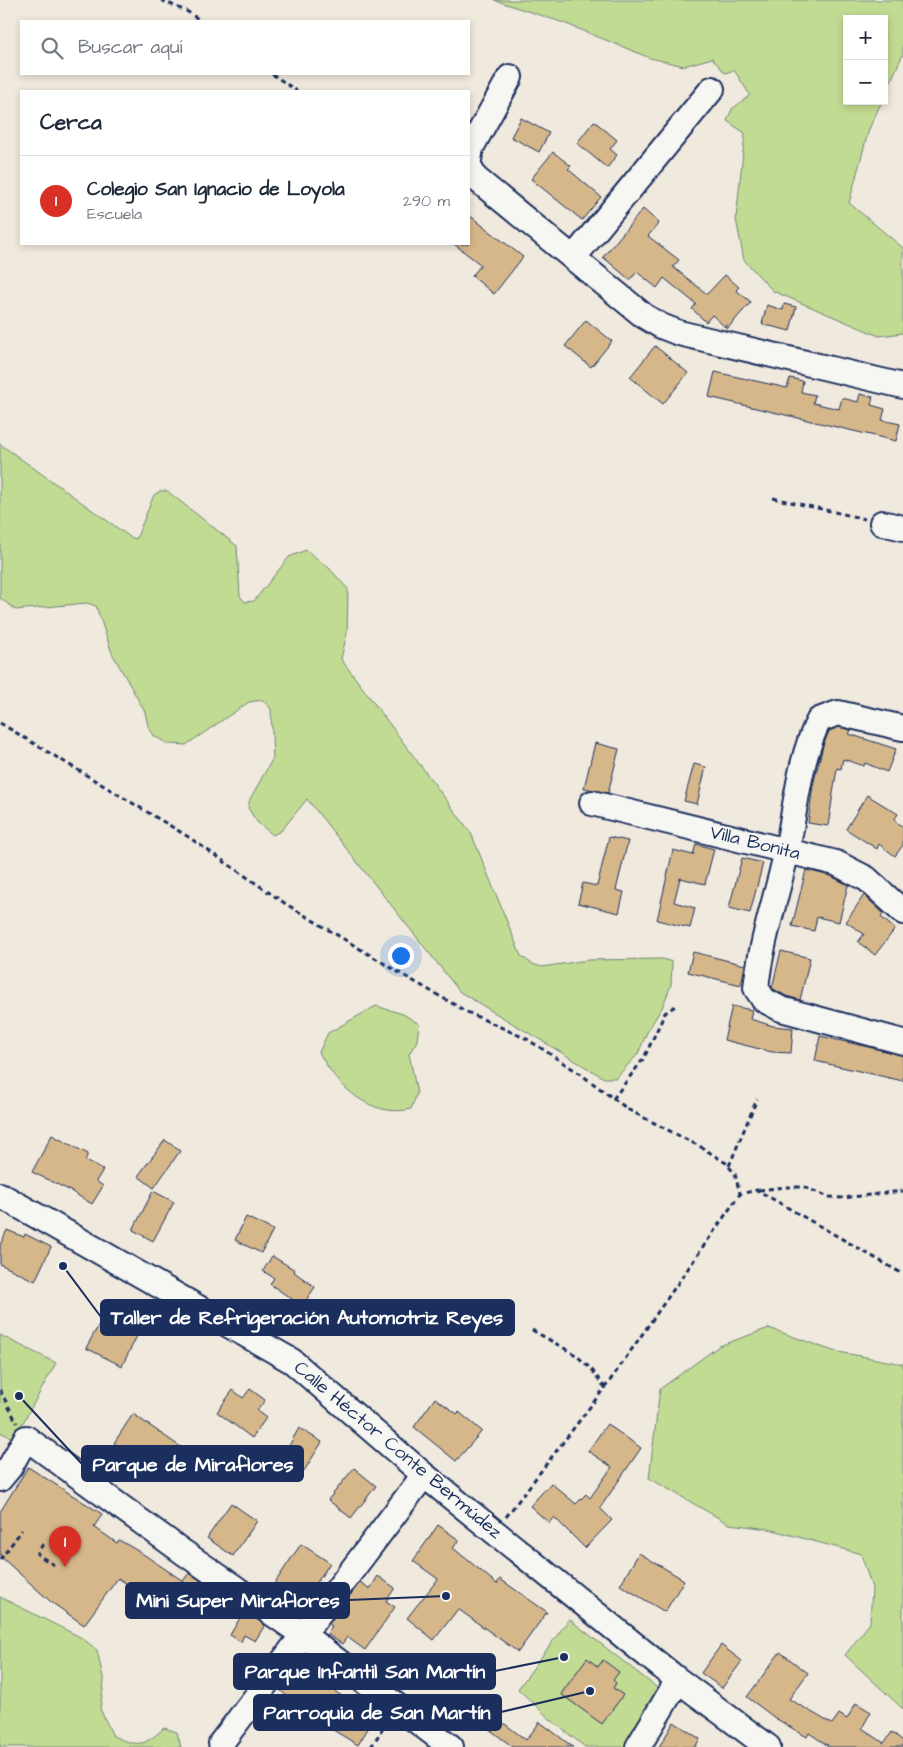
<!DOCTYPE html>
<html lang="es">
<meta charset="utf-8">
<style>
:root{--surface:#fff;--page:#f2f2f3;--text:#1f2937;--muted:#747a83;--line:#e0e1e3;--accent:#d93025}
body{margin:0;font-family:"Architects Daughter",sans-serif;background:var(--page);color:var(--text)}
.controls{position:absolute;right:15px;top:15px;display:grid;overflow:hidden;border-radius:0px;box-shadow:0 2px 8px #0003}
.controls button{width:45px;height:45px;display:grid;place-items:center;padding:0;border:0;border-bottom:1px solid var(--line);background:var(--surface);color:var(--text);font:25px sans-serif}
.you{position:absolute;left:400px;top:955px;width:18px;height:18px;margin:-12px;border:4px solid #fff;border-radius:50%;background:#1a73e8;box-shadow:0 0 0 8px #1a73e833}
.badge{display:grid;place-items:center;width:32px;height:32px;border-radius:50%;background:var(--accent);color:#fff;font-size:16px;font-weight:700}
.pin{position:absolute;translate:-50% -41px;filter:drop-shadow(0 1px 2px #0008)}
.pin::after{content:'';position:absolute;top:26px;width:18px;height:15px;background:inherit;clip-path:polygon(0 0,100% 0,50% 100%)}
.list{margin:0;padding:0;list-style:none}
h2{display:flex;justify-content:space-between;align-items:center;height:65px;margin:0;padding:0 20px;font-size:21px}
h2 small{font-size:16px;font-weight:400;color:var(--muted)}
.list li{display:grid;grid-template-columns:32px 1fr auto;gap:15px;align-items:center;box-sizing:border-box;height:90px;padding:0 20px;border-top:1px solid var(--line)}
.list b{display:block;font-size:19px;white-space:nowrap}
.list p{margin:0;font-size:16px;white-space:nowrap;color:var(--muted)}
.list em{font-size:16px;font-style:normal;color:var(--muted)}
.icon{flex:none;width:28px;height:28px;fill:none;stroke:currentColor;stroke-width:2;stroke-linecap:round;stroke-linejoin:round}
.map{position:relative;flex:none;width:903px;height:1747px;overflow:hidden}
.search{position:absolute;background:var(--surface);box-shadow:0 2px 8px #0003;left:20px;top:20px;width:450px;height:55px;display:flex;align-items:center;gap:12px;box-sizing:border-box;padding:0 18px;border-radius:0px;color:var(--muted);font-size:19px}
.panel{position:absolute;background:var(--surface);box-shadow:0 2px 8px #0003;left:20px;top:90px;width:450px;height:155px;border-radius:0px}
.map>svg:first-child{display:block}
.green{fill:#c2db92;stroke:#6e8578}
.building{fill:#d6b78a;stroke:#1b2f5e}
.lines{fill:none;stroke-linecap:round;stroke-linejoin:round}
.minor-casing{stroke:#1b2f5e;stroke-width:28}
.path{stroke:#1b2f5e;stroke-width:3;stroke-dasharray:5 4;stroke-linecap:butt}
.minor{stroke:#f6f6f2;stroke-width:24}
.labels{text-anchor:middle;dominant-baseline:central;stroke-width:4;stroke-linejoin:round;paint-order:stroke}
.street-label{font-size:19px;fill:#1b2f5e;stroke:#f6f6f2}
.leader{fill:none;stroke:#1b2f5e;stroke-width:2}
.callout-dot{fill:#1b2f5e;stroke:#f6f6f2;stroke-width:2}
.callout{fill:#1b2f5e;stroke:#1b2f5e;stroke-width:2}
.callout-label{font-size:20px;text-anchor:middle;font-weight:bold;fill:#fff}
</style>
<div class="map">
<svg width="903" height="1747" viewBox="0 0 903 1747">
<rect width="100%" height="100%" fill="#f0e9dd"/>
<filter id="ink" filterUnits="userSpaceOnUse"><feTurbulence type="fractalNoise" baseFrequency=".02" numOctaves="2"/><feDisplacementMap in="SourceGraphic" scale="10" xChannelSelector="R" yChannelSelector="G"/><feConvolveMatrix kernelMatrix="1 2 1 2 8 2 1 2 1" color-interpolation-filters="sRGB"/></filter>
<g filter="url(#ink)">
<!-- green -->
<path class="green" d="M494,0h409v54l-19,42v-77h-37v82h35l-13,28 -20,74 54,45v85l-24,3 -106,-45 -29,-31 -8,-41 9,-86 -18,-12 5,-12 18,-14 -16,-25 -9,3 -13,-15 -28,8 -34,-8 -86,-35z
M0,444l130,93 6,2 18,-44 6,-4h7l70,55 3,50 5,6 9,-1 35,-44 17,-7 23,18 19,21 -1,44 -6,26 130,174 50,123 11,8 10,3 46,-7 75,-1 9,3 -1,23 -9,23 -14,22 -10,24 -22,24h-12l-144,-86 -153,-193 -25,31 -9,5 -16,-13 -9,-14 2,-9 23,-41 -2,-49 -8,-9 -14,2 -63,43 -18,-1 -14,-8 -6,-10 -3,-14 -33,-59 -16,-47 -9,-3 -71,7 -16,-12z
M376,1006l27,8 16,10 -2,17 -8,13 8,39 -6,16c-41,10 -76,-25 -92,-57l9,-19z
M769,1328l64,23 70,13v345l-58,-54 25,-32 2,-35 -11,-34 -92,-25 -40,-5 -80,-46 11,-89 59,-43z
M0,1335l56,28 -42,76 -14,-7z
M0,1597l82,41 15,12 7,32 -4,27 13,27c25,11 30,11 51,-8l13,4 4,15h-181z
M569,1619l91,71 -35,57h-40l-34,-27 -33,-31z"/>
<!-- building -->
<path class="building" d="M521,118l28,15 -10,19 -28,-15z
M594,121l23,19 -7,9 7,6 -10,13 -30,-25z
M553,152l18,14 -3,3 33,28 -19,23 -51,-41z
M643,209l16,14 -11,13 31,24 -6,7 34,27 18,-19 14,12 -3,3 15,12 -25,28 1,-6 -2,3 -13,-12 -6,7 -14,-13 4,-5 -32,-26 -7,10 -20,-16 -7,8 -27,-23z
M469,215l54,42 -29,37 -22,-18 9,-11 -27,-21h15z
M784,304l12,3 -6,24 -28,-7 5,-19 16,5z
M586,320l26,21 -21,26 -26,-21z
M655,346l33,27 -25,31 -33,-27z
M715,372l72,16 3,-10 13,3 -2,11 14,3 -2,8 26,6 3,-11 16,4 2,-8 13,3 -2,8 14,4 -3,11 18,4 -4,17 -187,-44z
M839,727l12,3 -2,4 47,15 -9,23 -22,-9 -1,3 -21,-7 -2,10 -4,-1 -9,58 -20,-3 5,-38 10,-39 6,-15z
M595,743l24,6 -11,44 -24,-5z
M694,764l12,3 -9,37 -13,-3z
M867,795l31,19 -4,6 9,7v18l-8,11 -16,-12 -2,5 -31,-20z
M609,837l19,4 -12,49 8,2 -5,21 -41,-10 5,-20 14,3z
M696,844l18,5 -9,35 -25,-6 -6,24 21,6 -5,20 -33,-8 16,-70 20,5z
M742,858l21,5 -13,50 -21,-5z
M806,870l25,6 17,9 -9,37 -22,-5 -3,14 -22,-5z
M864,895l19,18 -2,4 14,12 -20,26 -17,-13 6,-8 -18,-12z
M781,951l29,7 -10,42 -14,-4 -14,-8z
M693,952l52,13 -4,20 -53,-13z
M732,1006l20,4 -2,9 23,7 20,2 -2,25 -19,-1 -48,-12z
M820,1036l83,19v26l-88,-20z
M52,1135l36,19 -3,6 18,10 -7,11 7,5 -11,18 -23,-14 -37,-18z
M165,1140l15,11 -26,37 -16,-12z
M153,1191l21,11 -21,39 -20,-11z
M246,1217l27,13 -12,23 -26,-13z
M7,1230l17,7 1,-3 26,13 -16,34 -35,-17v-19z
M272,1256l23,14 -1,2 21,15 -13,19 -32,-22 4,-6 -11,-7z
M108,1308l34,18 -20,40 -36,-18z
M250,1389l15,11 -8,11 9,7 -14,20 -35,-26 16,-22 10,8z
M435,1398l22,16 2,-2 23,19 -26,30 -42,-34z
M133,1414l52,36 -10,16 -15,-10 -9,13 -37,-26z
M607,1424l34,24 -41,60 12,12 -27,28 -31,-31 -5,6 -19,-17 21,-23 25,21 10,-10 4,4 22,-31 -24,-16z
M299,1428l23,14 -18,29 -22,-13z
M28,1467l74,47 -8,13 23,16 2,-3 24,14 40,27 6,-8 23,15 -18,29 -37,-22 -4,6 -35,-23 -34,47 -33,-23 -51,-46v-44z
M354,1468l22,18 -25,32 -23,-18z
M231,1503l26,18 -24,35 -26,-18z
M438,1525l21,15 -6,8 44,36 3,-5 47,33 -29,40 -60,-43 -24,31 -27,-22 31,-39 -25,-18z
M301,1544l29,19 -29,43 -29,-19z
M639,1553l45,27 -19,32 -45,-27z
M378,1576l17,12 -9,13 9,6 -30,43 -18,-13 -5,7 -15,-10 5,-8 -3,-2 31,-42 10,7z
M244,1611l21,14 -10,16 -11,-6 -3,7 -11,-7z
M721,1645l21,16 -20,27 -21,-15z
M780,1652l28,21 -19,26 43,25 7,-10 8,5 9,-16 15,9 -9,16 22,15 8,-11 11,9v6h-73l-21,-14 -2,4 -32,-19 -28,-21z
M309,1657l26,22 -7,8 47,30 -17,28 -45,-27 -32,-27z
M587,1658l11,9 5,-7 16,12 -6,8 3,3 -3,5 10,7 -21,29 -41,-30z
M493,1715l33,25 14,-18 33,25h-60l-28,-21z
M674,1722l26,17 -5,8h-36z"/>
<g class="lines">
<defs>
<path id="minor" d="M469,160l2,-12 39,-71
M469,165l5,12 170,139 17,10 18,7 224,53
M574,257l138,-168
M882,523l21,5
M903,728l-65,-15 -19,7c-20,39 -23,87 -32,130 -10,46 -26,91 -31,138l8,12 17,9 122,33
M592,803l244,60 31,16 36,33
M0,1195l292,166 132,114 254,205 90,67
M0,1479l10,-12 16,-29 157,114 119,82 149,113
M221,1743l203,-268
M638,1747l40,-67"/>
</defs>
<!-- minor casing -->
<use href="#minor" class="minor-casing"/>
<!-- path -->
<path class="path" d="M161,0l27,12 13,9
M272,74l25,17
M773,498l92,21
M0,723l187,113 99,68 117,71 64,37 60,27 52,34 50,37 72,37 25,16 9,11 5,20
M613,1099l31,-41 21,-45 10,-7
M729,1166l28,-67
M759,1190l28,-3h17l25,10 14,1 60,-7
M532,1330l44,25 16,15 13,18
M0,1390l17,33
M506,1517l103,-135 131,-188 17,-4 146,84
M43,1544l-6,10 20,13
M0,1560l22,-30
M371,1747l16,-25"/>
<!-- minor -->
<use href="#minor" class="minor"/>
</g>
</g>
<g class="labels">
<!-- street labels -->
<g class="street-label">
<text transform="translate(755 843) rotate(14)">Villa Bonita</text>
<text transform="translate(398 1450) rotate(40)">Calle Héctor Conte Bermúdez</text>
</g>
</g>
<!-- callouts -->
<path class="leader" d="M63 1266L101 1317M19 1396L82 1464M446 1596L349 1600M564 1657L495 1671M590 1691L501 1712"/>
<g class="callout-dot">
<circle cx="63" cy="1266" r="5"/>
<circle cx="19" cy="1396" r="5"/>
<circle cx="446" cy="1596" r="5"/>
<circle cx="564" cy="1657" r="5"/>
<circle cx="590" cy="1691" r="5"/>
</g>
<g class="callout">
<rect x="101" y="1300" width="413" height="35" rx="5"/>
<rect x="82" y="1446" width="221" height="35" rx="5"/>
<rect x="126" y="1583" width="223" height="35" rx="5"/>
<rect x="234" y="1654" width="261" height="35" rx="5"/>
<rect x="254" y="1695" width="247" height="35" rx="5"/>
</g>
<g class="callout-label">
<text x="307" y="1324">Taller de Refrigeración Automotriz Reyes</text>
<text x="193" y="1471">Parque de Miraflores</text>
<text x="238" y="1607">Mini Super Miraflores</text>
<text x="365" y="1678">Parque Infantil San Martín</text>
<text x="377" y="1719">Parroquia de San Martín</text>
</g>
</svg>
<div class="controls">
<button>+</button>
<button>−</button>
</div>
<div class="you"></div>
<div class="pin badge" style="left:65px;top:1567px">1</div>
<div class="search"><svg class="icon" aria-label="search" viewBox="0 0 24 24"><circle cx="10" cy="10" r="6"/><path d="M15 15l6 6"/></svg>Buscar aquí</div>
<section class="panel">
<h2>Cerca<small></small></h2>
<ul class="list">
<li><span class="badge">1</span><div><b>Colegio San Ignacio de Loyola</b><p>Escuela</p></div><em>290 m</em></li>
</ul>
</section>
</div>
